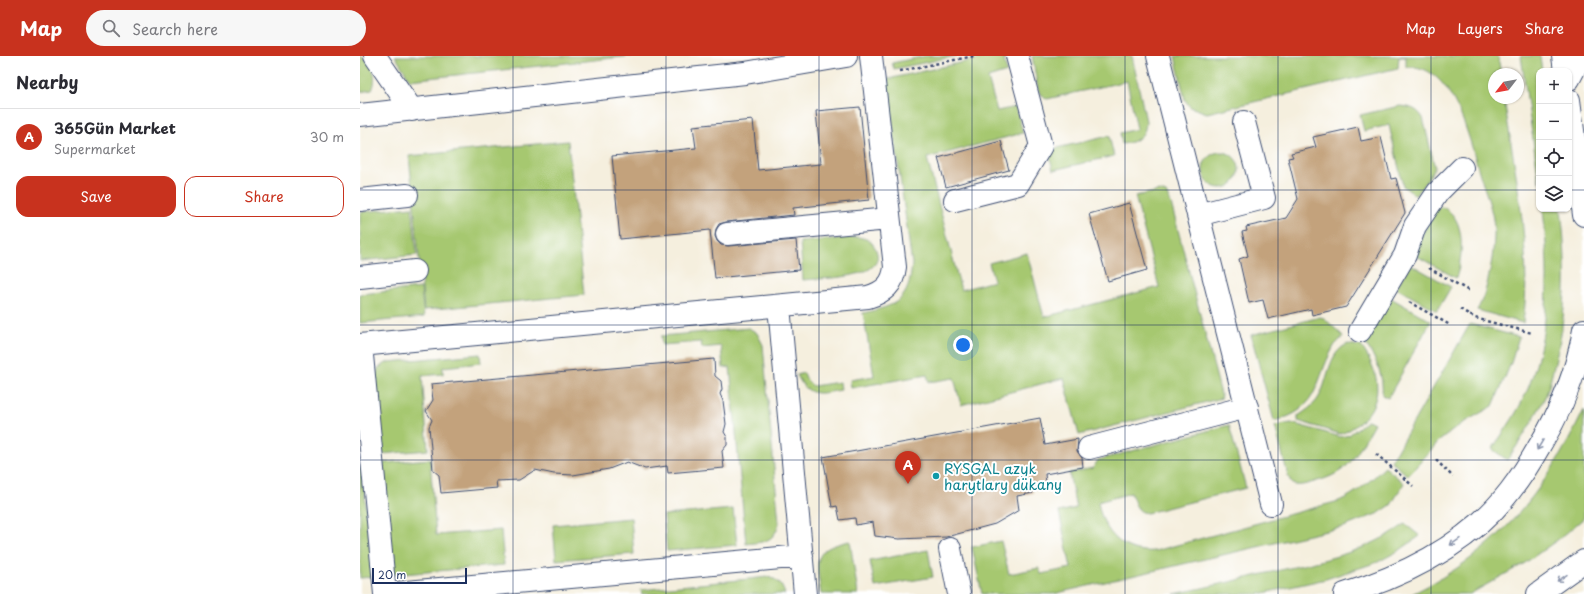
<!DOCTYPE html>
<meta charset="utf-8">
<style>
:root{--surface:#fff;--page:#f7f7f7;--text:#2b2b33;--muted:#7c7c81;--line:#e1e1e2;--accent:#c8321e}
body{margin:0;font-family:"Playpen Sans",sans-serif;background:var(--page);color:var(--text)}
.controls{position:absolute;right:12px;top:12px;display:grid;overflow:hidden;border-radius:8px;box-shadow:0 1px 3px #0004}
.controls button{width:36px;height:36px;display:grid;place-items:center;padding:0;border:0;border-bottom:1px solid var(--line);background:var(--surface);color:var(--text);font:20px sans-serif}
.compass{position:absolute;left:1128px;top:12px;width:36px;height:36px;border-radius:50%;background:var(--surface);box-shadow:0 1px 3px #0004;rotate:239deg}
.scale{position:absolute;left:12px;bottom:10px;width:95px;box-sizing:border-box;padding-left:4px;border:2px solid #1b2f5e;border-top:0;font-size:11px;line-height:14px;white-space:nowrap;color:#1b2f5e;-webkit-text-stroke:3px #fff;paint-order:stroke}
.you{position:absolute;left:603px;top:289px;width:14px;height:14px;margin:-10px;border:3px solid #fff;border-radius:50%;background:#1a73e8;box-shadow:0 0 0 6px #1a73e833}
.badge{display:grid;place-items:center;width:26px;height:26px;border-radius:50%;background:var(--accent);color:#fff;font-size:13px;font-weight:700}
.pin{position:absolute;translate:-50% -33px;filter:drop-shadow(0 1px 2px #0008)}
.pin::after{content:'';position:absolute;top:21px;width:14px;height:12px;background:inherit;clip-path:polygon(0 0,100% 0,50% 100%)}
.list{margin:0;padding:0;list-style:none}
h2{display:flex;justify-content:space-between;align-items:center;height:52px;margin:0;padding:0 16px;font-size:17px}
h2 small{font-size:13px;font-weight:400;color:var(--muted)}
.list li{display:grid;grid-template-columns:26px 1fr auto;gap:12px;align-items:center;box-sizing:border-box;height:56px;padding:0 16px;border-top:1px solid var(--line)}
.list b{display:block;font-size:15px;white-space:nowrap}
.list p{margin:0;font-size:13px;white-space:nowrap;color:var(--muted)}
.list em{font-size:13px;font-style:normal;color:var(--muted)}
.actions{display:flex;gap:8px;padding:12px 16px}
.actions a{flex:1;padding:9px 0;border:1px solid var(--accent);border-radius:12px;text-align:center;font-size:14px;color:var(--accent)}
.actions .main{background:var(--accent);color:#fff}
.icon{flex:none;width:22px;height:22px;fill:none;stroke:currentColor;stroke-width:2;stroke-linecap:round;stroke-linejoin:round}
.map{position:relative;flex:none;width:1224px;height:538px;overflow:hidden}
header{display:flex;align-items:center;gap:24px;box-sizing:border-box;height:56px;padding:0 20px;background:var(--accent);color:#fff}
header strong{font-size:19px}
nav{display:flex;gap:22px;margin-inline-start:auto;font-size:14px}
.search{width:280px;height:36px;background:var(--page);display:flex;align-items:center;gap:10px;box-sizing:border-box;padding:0 14px;border-radius:22px;color:var(--muted);font-size:15px}
main{display:flex}
aside{flex:1;background:var(--surface)}
.map>svg:first-child{display:block}
.green{fill:#a6c870;stroke:#607c67}
.building{fill:#c3a27c}
.lines{fill:none;stroke-linecap:round;stroke-linejoin:round}
.minor-casing{stroke:#3c4c71;stroke-width:24}
.major-casing{stroke:#3c4c71;stroke-width:24}
.path{stroke:#3c4c71;stroke-width:2.5;stroke-dasharray:3 3;stroke-linecap:butt}
.minor{stroke:#fff;stroke-width:22}
.major{stroke:#fff;stroke-width:22}
.oneway{stroke:#8d97ae}
.grid{fill:none;stroke:#1b2f5e;stroke-width:1;stroke-opacity:0.55}
.culture-dot{fill:#0f9aa8;stroke:#fff;stroke-width:1.5}
.labels{text-anchor:middle;dominant-baseline:central;stroke-width:4;stroke-linejoin:round;paint-order:stroke}
.culture-label{font-size:14px;fill:#0d838f;stroke:#fff;text-anchor:start}
</style>
<header>
<strong>Map</strong>
<div class="search"><svg class="icon" aria-label="search" viewBox="0 0 24 24"><circle cx="10" cy="10" r="6"/><path d="M15 15l6 6"/></svg>Search here</div>
<nav><a>Map</a><a>Layers</a><a>Share</a></nav>
</header>
<main>
<aside>
<h2>Nearby<small></small></h2>
<ul class="list">
<li><span class="badge">A</span><div><b>365Gün Market</b><p>Supermarket</p></div><em>30 m</em></li>
</ul>
<div class="actions"><a class="main">Save</a><a>Share</a></div>
</aside>
<div class="map">
<svg width="1224" height="538" viewBox="0 0 1224 538">
<rect width="100%" height="100%" fill="#fff"/>
<filter id="ink" filterUnits="userSpaceOnUse"><feTurbulence type="fractalNoise" baseFrequency=".025" numOctaves="2"/><feDisplacementMap in="SourceGraphic" scale="8" xChannelSelector="R" yChannelSelector="G"/><feConvolveMatrix kernelMatrix="1 2 1 2 8 2 1 2 1" color-interpolation-filters="sRGB"/></filter>
<filter id="wash" filterUnits="userSpaceOnUse"><feTurbulence type="fractalNoise" baseFrequency=".012" numOctaves="4" result="noise"/><feDisplacementMap in="SourceGraphic" scale="16" xChannelSelector="R" yChannelSelector="G"/><feGaussianBlur stdDeviation="0.9" result="paint"/><feColorMatrix in="noise" values="0 0 0 0 0 0 0 0 0 0 0 0 0 0 0 0 0 1.4 0 .05"/><feComposite in="paint" operator="in"/></filter>
<g filter="url(#wash)">
<rect width="100%" height="100%" fill="#f5efde"/>
<!-- green -->
<path class="green" d="M0,0c13,5 18,22 12,34l-12,2z
M35,0h237l-222,24z
M566,0h31l-63,13 -2,-6z
M631,0h12l4,16 -19,6 9,33 19,-4 7,26 -96,25 34,132 33,-9 -5,-18 38,-10 17,64 115,-30 -24,-91 25,-5 6,2 5,10 51,195 -143,37 -15,-57 -103,27 -7,-27 -25,4 -2,-7 -76,13 -1,-8 24,-4 -11,-63c34,-8 46,-11 49,-49l-25,-181 1,-4z
M672,0h100l14,65c0,16 -10,21 -24,23l-2,-11 17,-4 -10,-48 -80,18 -7,-5 -2,-5z
M815,0h323l3,18h-7v24h10c10,70 29,155 19,225l-46,-13c11,-17 18,-61 17,-82 -1,-18 -9,-37 -14,-53 -10,-34 -27,-113 -74,-108v-10h-7l-1,11 -191,45 -17,-6 -5,-7z
M1161,0h19l2,15h-3v111z
M1040,50c10,1 17,2 23,12l12,50 -19,28 -13,-10 -14,-61 -25,6 -4,-16z
M749,80l5,20 -61,14 -5,-20z
M208,85l16,154 -160,15 -15,-154z
M843 114a18 18 0 1 1 36 0a18 18 0 1 1-36 0Z
M52,151l5,48 -57,6v-49z
M1082,151c25,10 21,50 14,71l-41,-23 2,-11 19,-36z
M1183,153h18c6,53 7,102 -6,154 -3,10 -5,22 -9,32 -11,23 -24,44 -39,65l-15,-11c14,-20 28,-40 37,-63 22,-57 20,-117 14,-177z
M497,181c9,1 16,4 19,13 12,30 -56,28 -73,30l-3,-38z
M1050,208l41,23 -14,24 -41,-23z
M61,232l3,29 -64,6v-29z
M1031,242l40,23 -43,77 -6,-3c2,-20 -6,-36 -17,-52z
M960,261l4,1 19,18c-3,5 -8,7 -10,12 -19,34 -13,62 -59,73l-23,-86z
M1110,268l49,13 -8,26 -18,43 -32,18 -23,18 -30,34 -17,-15z
M389,272l8,5 6,12 16,178c-5,20 -16,19 -33,21l-16,-177 -7,1 -2,-22 -19,2 -1,-6 -39,3 -1,-9z
M988,288l13,2c19,26 24,56 -2,77 -6,5 -12,9 -19,11l-42,-13v-5c7,-5 14,-9 19,-16 12,-17 10,-48 31,-56z
M120,298l1,9 -38,4v7l-21,2 6,74 -46,4 -7,-75 3,-11 10,-6z
M444,317l3,7 6,6 27,-4 1,8c-22,4 -33,8 -44,-15z
M1224,354v108l-21,18 -38,27 -55,31h-58c85,-42 131,-99 172,-184z
M1008,364l6,3c-18,32 -22,49 -60,59 -8,2 -14,5 -22,2l-4,-8 -13,-50 16,-3 50,14 8,-2z
M869,369l17,63 -99,25c-11,-1 -12,-10 -16,-20l-33,9c5,30 25,52 57,49l184,-50c18,-8 31,-20 46,-34l19,16 -13,22 -12,8 -35,14 -291,67h-71l-10,-47 29,-6 8,33 30,-6 2,6 30,-6 -12,-56 17,-4 -7,-35 24,-5 5,-8z
M70,403l6,76 65,-5 3,35 -111,10 -10,-112z
M2,409l11,112 -13,1v-112z
M373,453l4,36 -70,6 -3,-36z
M271,462l3,36 -78,6 -3,-35z
M1045,468l15,12 -20,14 -22,12 -52,17 -67,15h-85c34,-7 68,-15 102,-23 45,-10 91,-19 129,-47z
M490,485l8,53h-37c-5,-35 -9,-45 29,-53z
M568,494l5,27 -58,10 -5,-26z
M408,521c10,2 14,8 17,17h-143l-1,-4z"/>
<g id="blocks">
<!-- building -->
<path class="building" d="M500,51l9,93 -76,8 1,7 -68,7 -7,2 -3,5 -1,7 2,5 4,4 7,1 68,-6 3,30 -84,8 -5,-48 -90,9 -8,-83 84,-8 -3,-22 60,-6 5,50 63,-6 -5,-53z
M998,71l3,14 20,-4 10,42 5,-1 9,35 -59,94 -34,8 -1,-6 -43,10 -5,-19 -14,3 -10,-44 9,-3 -6,-24 5,-1 -1,-4 40,-9 12,-19 -10,-41 5,-1 -2,-4 25,-6 -3,-10z
M641,85l8,29 -63,17 -8,-29z
M769,147l18,67 -39,11 -19,-67z
M354,303l1,17 6,5 1,8 -2,5 3,7 3,23 -2,8 3,5v8l-5,6 2,17 -56,5 -1,-7 -22,3 -18,-7 -18,7 -36,6 -19,-1 -19,-4 -16,10 -23,1 1,7 -56,5 -2,-18 -6,-5 -4,-43 3,-7 -6,-9 7,-11 -2,-16z
M680,362l5,27 33,-6 -1,12 5,7 1,9 -38,7 1,9 -14,3 1,7 -16,3 2,14 -24,14 -49,13 -47,2 -24,-3 -2,-14 -17,3 -1,-7 -15,2 -3,-14 -5,1 -9,-50z"/>
</g>
</g>
<g filter="url(#ink)">
<use href="#blocks" fill-opacity="0" stroke="#3c4c71" stroke-width="1"/>
<g class="lines">
<defs>
<path id="minor" d="M15,0l37,54
M798,0l113,448
M1203,0l2,15
M1209,44l15,115
M0,59l385,-42 101,-17
M0,144l47,-5
M595,144l63,-16 23,-38 -24,-90
M838,159l66,-17 -20,-76
M367,178l162,-15
M0,221l55,-6
M419,250l26,288
M1000,275l45,-76 10,-29 23,-34 24,-24
M0,289l508,-48c16,-5 25,-12 27,-30l-24,-211
M1,289l24,249
M729,392l158,-41
M590,493l9,45
M25,538l417,-38
M985,538c61,-19 125,-51 165,-103 11,-14 21,-30 30,-46 22,-36 37,-74 44,-115"/>
<path id="major" d="M1209,23l12,-23
M1178,538l46,-33"/>
</defs>
<!-- minor casing -->
<use href="#minor" class="minor-casing"/>
<!-- major casing -->
<use href="#major" class="major-casing"/>
<!-- path -->
<path class="path" d="M540,15l74,-15
M1069,212l40,23
M1049,246l41,23
M1100,253l15,9 57,15
M1016,398l37,32
M1076,404l17,17"/>
<!-- minor -->
<use href="#minor" class="minor"/>
<!-- major -->
<use href="#major" class="major"/>
</g>
<!-- one-way arrows -->
<defs><path id="oneway-shaft" d="M-6 0H5M1.5-3L5.5 0L1.5 3" fill="none" stroke-width="1.6" stroke-linecap="round" stroke-linejoin="round"/></defs>
<g class="oneway">
<use href="#oneway-shaft" transform="translate(1180 389) rotate(121)"/>
<use href="#oneway-shaft" transform="translate(1095 486) rotate(146)"/>
<use href="#oneway-shaft" transform="translate(1202 522) rotate(146)"/>
</g>
</g>
<!-- grid -->
<path class="grid" d="M153,0v538M306,0v538M459,0v538M612,0v538M765,0v538M918,0v538M1071,0v538M0,134h1179M1209,134h15M0,269h1224M0,404h1224"/>
<!-- markers -->
<circle class="culture-dot" cx="576" cy="420" r="4"/>
<g class="labels">
<!-- culture labels -->
<g class="culture-label">
<text x="584" y="412">RYSGAL azyk<tspan x="584" dy="16">harytlary dükany</tspan></text>
</g>
</g>
</svg>
<div class="controls">
<button>+</button>
<button>−</button>
<button><svg class="icon" aria-label="locate" viewBox="0 0 24 24"><circle cx="12" cy="12" r="6"/><path d="M12 2v4M12 18v4M2 12h4M18 12h4"/></svg></button>
<button><svg class="icon" aria-label="layers" viewBox="0 0 24 24"><path d="M12 4l9 5-9 5-9-5zM3 14l9 5 9-5"/></svg></button>
</div>
<svg class="compass" viewBox="-18 -18 36 36"><path d="M0-13l5 13h-10z" fill="#e53935"/><path d="M0 13l5-13h-10z" fill="#7c7c81"/></svg>
<div class="scale">20 m</div>
<div class="you"></div>
<div class="pin badge" style="left:548px;top:428px">A</div>
</div>
</main>
